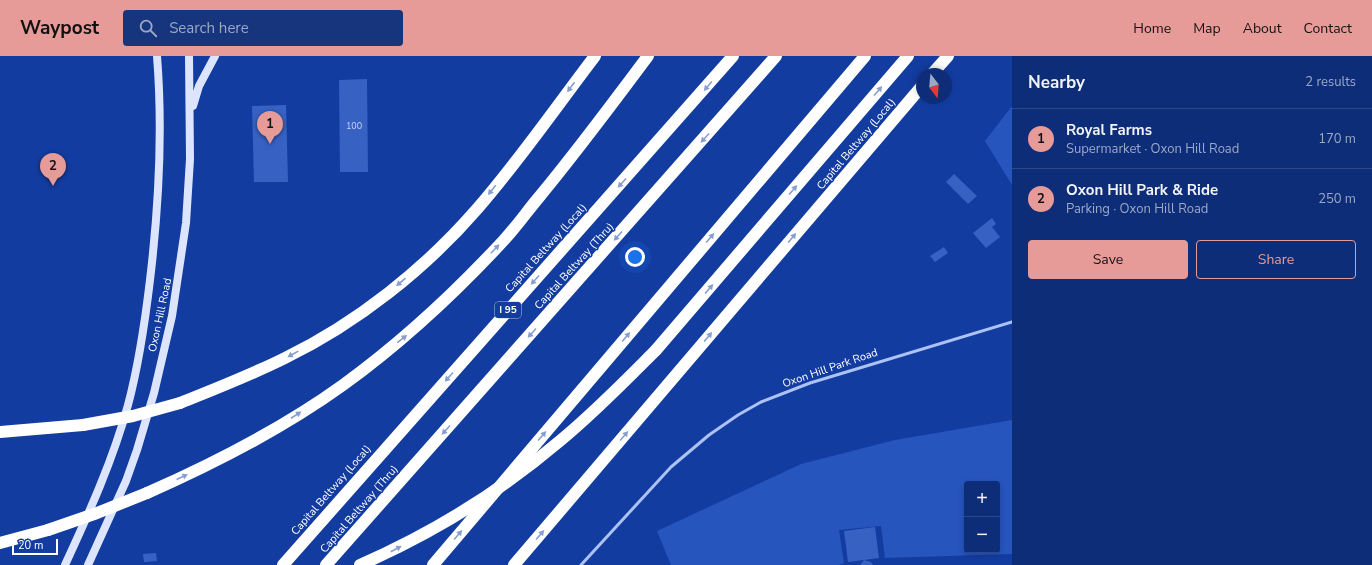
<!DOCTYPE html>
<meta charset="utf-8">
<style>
:root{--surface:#0e2d78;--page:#17357d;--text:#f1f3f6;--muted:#9ba8c6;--line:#2e498a;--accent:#e69b98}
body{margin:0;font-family:"Nunito Sans",sans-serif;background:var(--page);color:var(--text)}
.controls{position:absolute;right:12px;bottom:12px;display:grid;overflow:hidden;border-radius:4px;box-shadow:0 2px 6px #0003}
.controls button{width:36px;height:36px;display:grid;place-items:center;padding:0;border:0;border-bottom:1px solid var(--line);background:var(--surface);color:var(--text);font:20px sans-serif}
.compass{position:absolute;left:916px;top:12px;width:36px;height:36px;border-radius:50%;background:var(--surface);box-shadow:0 2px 6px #0003;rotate:164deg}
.scale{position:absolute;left:12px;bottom:10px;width:46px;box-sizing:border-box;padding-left:4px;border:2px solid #fff;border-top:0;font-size:11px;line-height:14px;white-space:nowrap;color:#fff;-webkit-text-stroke:3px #133ca0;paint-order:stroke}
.you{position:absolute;left:635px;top:201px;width:14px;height:14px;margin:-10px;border:3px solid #fff;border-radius:50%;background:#1a73e8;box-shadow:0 0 0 6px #1a73e833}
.badge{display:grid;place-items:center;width:26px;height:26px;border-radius:50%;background:var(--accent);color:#111;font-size:13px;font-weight:700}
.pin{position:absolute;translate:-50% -33px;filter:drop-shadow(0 1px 2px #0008)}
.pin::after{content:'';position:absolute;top:21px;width:14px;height:12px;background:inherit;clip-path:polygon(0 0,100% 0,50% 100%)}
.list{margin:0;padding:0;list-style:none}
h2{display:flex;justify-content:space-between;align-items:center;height:52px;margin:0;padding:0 16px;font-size:17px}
h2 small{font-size:13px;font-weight:400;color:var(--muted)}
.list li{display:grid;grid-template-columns:26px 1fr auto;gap:12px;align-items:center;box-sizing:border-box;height:60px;padding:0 16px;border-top:1px solid var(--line)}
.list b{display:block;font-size:15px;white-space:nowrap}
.list p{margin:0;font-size:13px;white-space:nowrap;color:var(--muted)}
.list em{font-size:13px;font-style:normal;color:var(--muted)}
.actions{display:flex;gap:8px;padding:12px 16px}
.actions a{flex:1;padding:9px 0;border:1px solid var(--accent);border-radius:4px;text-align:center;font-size:14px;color:var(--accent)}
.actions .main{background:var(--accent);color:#111}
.icon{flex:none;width:22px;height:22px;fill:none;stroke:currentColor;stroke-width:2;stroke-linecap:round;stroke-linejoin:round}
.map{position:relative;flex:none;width:1012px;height:509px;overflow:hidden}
header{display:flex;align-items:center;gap:24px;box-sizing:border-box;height:56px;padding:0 20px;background:var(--accent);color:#111}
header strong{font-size:19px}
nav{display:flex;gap:22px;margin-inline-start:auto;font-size:14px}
.search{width:280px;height:36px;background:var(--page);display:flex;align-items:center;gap:10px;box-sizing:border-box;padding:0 14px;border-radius:4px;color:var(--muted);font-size:15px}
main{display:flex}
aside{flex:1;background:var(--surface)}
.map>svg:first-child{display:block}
.green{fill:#2655be;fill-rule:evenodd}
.building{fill:#3762c4}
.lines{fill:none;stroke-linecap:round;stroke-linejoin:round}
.lane{stroke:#acc2f4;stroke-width:3}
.secondary{stroke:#dce5fd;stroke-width:8}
.highway{stroke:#fff;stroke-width:12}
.highway-bridge{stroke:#fff;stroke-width:12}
.oneway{fill:#899ed0}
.labels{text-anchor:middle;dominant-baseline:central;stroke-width:3;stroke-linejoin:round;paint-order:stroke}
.number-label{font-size:9px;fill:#cdd8f0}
.shield{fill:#133ca0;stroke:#b8c4e2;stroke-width:1}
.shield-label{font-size:10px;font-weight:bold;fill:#fff}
.street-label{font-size:11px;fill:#fff;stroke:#133ca0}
</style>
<header>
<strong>Waypost</strong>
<div class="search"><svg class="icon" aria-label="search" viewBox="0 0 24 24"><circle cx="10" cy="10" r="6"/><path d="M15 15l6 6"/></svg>Search here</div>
<nav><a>Home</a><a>Map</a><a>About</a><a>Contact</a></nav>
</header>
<main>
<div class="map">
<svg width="1012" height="509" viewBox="0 0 1012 509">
<rect width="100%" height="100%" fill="#133ca0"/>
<!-- green -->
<path class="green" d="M1012,50v79l-27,-44z
M1012,364v134l-127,4 -4,-32 -42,4 5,33 -5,2h-168l-14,-34 144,-67 94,-24zM967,428h30v66h-30z"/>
<!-- building -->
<path class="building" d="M367,23l1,93h-28l-1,-92z
M286,49l2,77h-34l-2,-76z
M954,118l23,22 -9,8 -22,-22z
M992,162l4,6 -4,3 8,10 -14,11 -13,-15z
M944,191l4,6 -13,9 -5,-6z
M875,471l4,31 -15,2 7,2 2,3h-13l4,-5 -16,2 -4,-31z
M156,497l1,8 -13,1 -1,-8z"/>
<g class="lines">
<!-- lane -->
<path class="lane" d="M581,509l90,-98 38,-32 29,-20 23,-13 49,-19 202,-61"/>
<!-- secondary -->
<path class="secondary" d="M193,50l6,-20 16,-30
M65,509c24,-52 48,-105 63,-160 11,-41 17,-83 22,-125 9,-75 13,-149 7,-224
M88,509l38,-84 11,-31 17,-57 18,-77 14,-93 4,-64 -1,-103"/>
<!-- highway -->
<path class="highway" d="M932,18l16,-18
M656,294l252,-294
M180,347c35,-14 71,-28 105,-45 72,-35 140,-89 192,-149 42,-48 79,-102 118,-153
M0,376l83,-7
M147,437c68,-30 135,-64 196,-108 58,-42 111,-91 161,-145 13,-14 24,-30 36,-44 38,-46 73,-93 108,-140
M0,487l48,-13
M283,509l450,-509
M326,509l450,-509
M433,509l432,-509
M514,509l408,-479"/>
<!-- highway-bridge -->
<path class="highway-bridge" d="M83,369l50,-9 47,-13
M48,474l49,-17 50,-20
M360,509c73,-32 141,-74 201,-125 34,-28 64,-59 95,-90"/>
</g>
<!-- one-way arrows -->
<defs><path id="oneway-solid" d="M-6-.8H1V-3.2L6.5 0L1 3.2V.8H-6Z"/></defs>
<g class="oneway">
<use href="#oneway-solid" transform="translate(708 30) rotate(130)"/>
<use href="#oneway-solid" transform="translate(571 31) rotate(127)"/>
<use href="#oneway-solid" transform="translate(878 35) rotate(-50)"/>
<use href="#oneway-solid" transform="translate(705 82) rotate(132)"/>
<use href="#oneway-solid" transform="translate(622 127) rotate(132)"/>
<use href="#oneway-solid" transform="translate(492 134) rotate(128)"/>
<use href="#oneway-solid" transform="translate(793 134) rotate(-49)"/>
<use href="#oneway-solid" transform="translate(618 180) rotate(132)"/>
<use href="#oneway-solid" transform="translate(710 182) rotate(-50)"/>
<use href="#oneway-solid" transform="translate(792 182) rotate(-50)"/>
<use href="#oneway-solid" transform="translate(495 193) rotate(-46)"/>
<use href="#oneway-solid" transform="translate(535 224) rotate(132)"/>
<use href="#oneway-solid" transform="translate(401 226) rotate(140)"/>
<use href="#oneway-solid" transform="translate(709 233) rotate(-49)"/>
<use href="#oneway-solid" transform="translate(532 277) rotate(132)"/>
<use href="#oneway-solid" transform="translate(626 281) rotate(-50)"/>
<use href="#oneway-solid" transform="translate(708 281) rotate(-50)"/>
<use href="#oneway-solid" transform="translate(402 283) rotate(-38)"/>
<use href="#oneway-solid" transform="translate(293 298) rotate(151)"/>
<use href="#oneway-solid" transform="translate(449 321) rotate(132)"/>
<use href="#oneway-solid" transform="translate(296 359) rotate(-33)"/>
<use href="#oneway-solid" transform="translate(446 374) rotate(132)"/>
<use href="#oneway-solid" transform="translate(542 380) rotate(-50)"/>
<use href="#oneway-solid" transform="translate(624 380) rotate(-50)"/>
<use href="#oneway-solid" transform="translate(182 421) rotate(-24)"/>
<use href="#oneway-solid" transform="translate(458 479) rotate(-50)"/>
<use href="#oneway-solid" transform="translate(540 479) rotate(-50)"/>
<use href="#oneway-solid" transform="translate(396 493) rotate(-28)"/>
</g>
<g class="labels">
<!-- number labels -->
<g class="number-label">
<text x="354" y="70">100</text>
</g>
<!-- shield labels -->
<rect class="shield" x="495" y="246" width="26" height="16" rx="3"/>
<g class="shield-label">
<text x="508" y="254">I 95</text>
</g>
<!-- street labels -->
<g class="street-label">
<text transform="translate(856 88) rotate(-50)">Capital Beltway (Local)</text>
<text transform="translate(546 192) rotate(-48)">Capital Beltway (Local)</text>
<text transform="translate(574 210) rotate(-48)">Capital Beltway (Thru)</text>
<text transform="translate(160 259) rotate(-78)">Oxon Hill Road</text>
<text transform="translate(830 312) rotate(-19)">Oxon Hill Park Road</text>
<text transform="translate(331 434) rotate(-49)">Capital Beltway (Local)</text>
<text transform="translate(359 453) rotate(-49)">Capital Beltway (Thru)</text>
</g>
</g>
</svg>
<div class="controls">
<button>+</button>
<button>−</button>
</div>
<svg class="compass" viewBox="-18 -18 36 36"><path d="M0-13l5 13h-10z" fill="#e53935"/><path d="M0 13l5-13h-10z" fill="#9ba8c6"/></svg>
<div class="scale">20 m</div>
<div class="you"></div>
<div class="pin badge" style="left:270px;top:88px">1</div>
<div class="pin badge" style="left:53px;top:130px">2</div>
</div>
<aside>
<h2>Nearby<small>2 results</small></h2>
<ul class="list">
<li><span class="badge">1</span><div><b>Royal Farms</b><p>Supermarket · Oxon Hill Road</p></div><em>170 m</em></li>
<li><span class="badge">2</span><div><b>Oxon Hill Park &amp; Ride</b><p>Parking · Oxon Hill Road</p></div><em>250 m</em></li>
</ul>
<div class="actions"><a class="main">Save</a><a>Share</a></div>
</aside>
</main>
